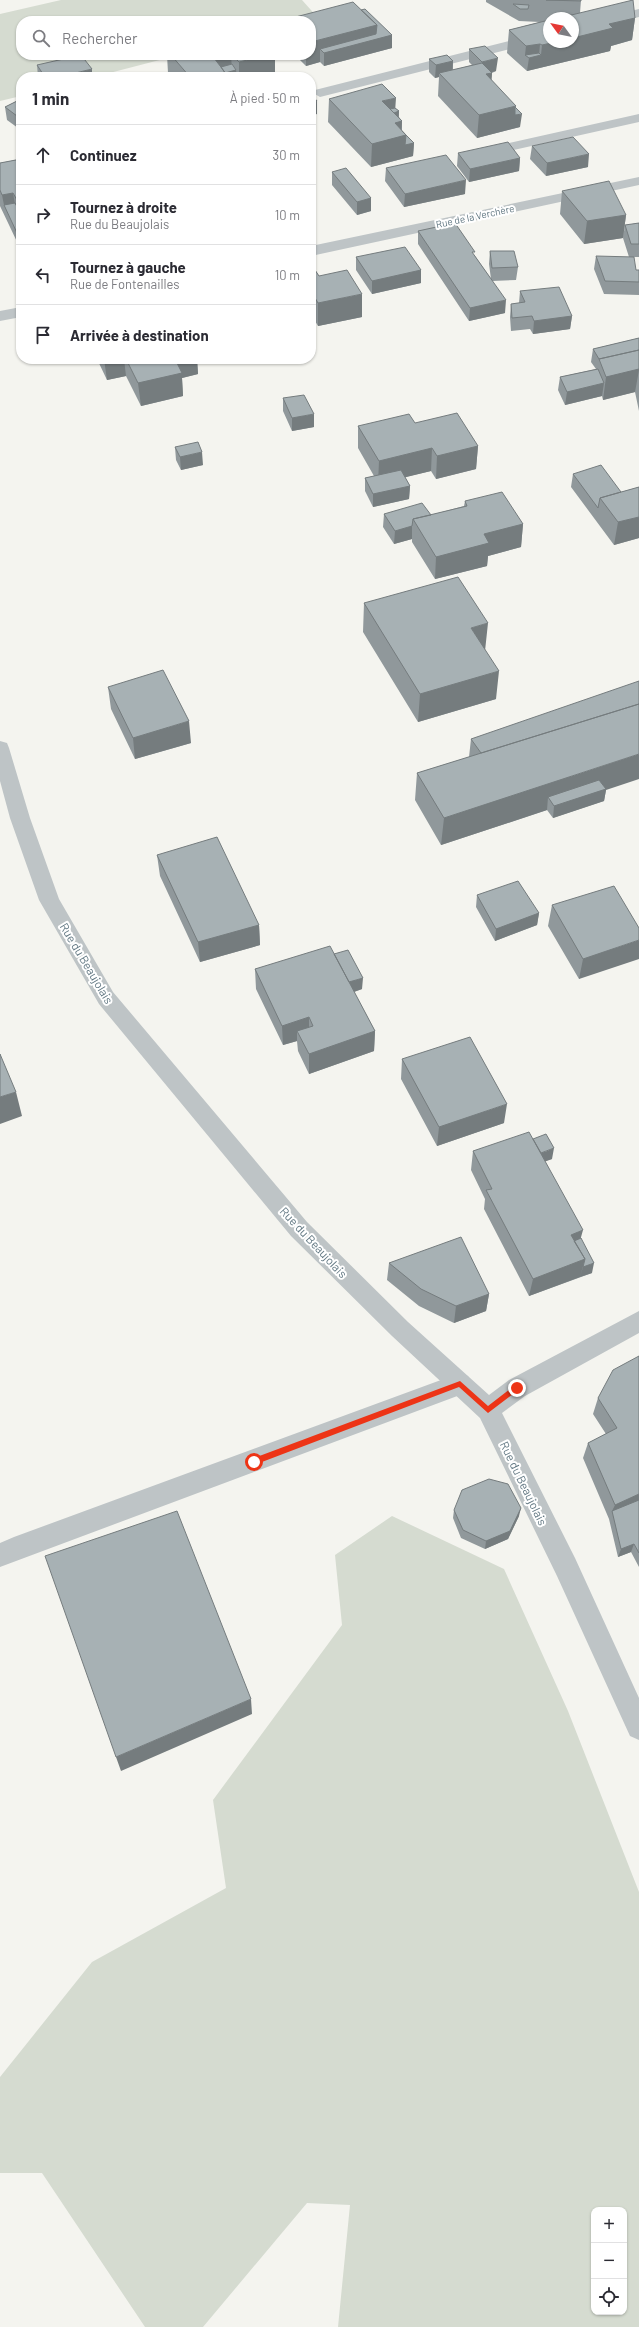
<!DOCTYPE html>
<html lang="fr">
<meta charset="utf-8">
<style>
:root{--surface:#fff;--page:#f2f2f3;--text:#2b2b33;--muted:#7c7c81;--line:#e1e1e2}
body{margin:0;font-family:Barlow,sans-serif;background:var(--page);color:var(--text)}
.controls{position:absolute;right:12px;bottom:12px;display:grid;overflow:hidden;border-radius:8px;box-shadow:0 1px 3px #0004}
.controls button{width:36px;height:36px;display:grid;place-items:center;padding:0;border:0;border-bottom:1px solid var(--line);background:var(--surface);color:var(--text);font:20px sans-serif}
.compass{position:absolute;left:543px;top:12px;width:36px;height:36px;border-radius:50%;background:var(--surface);box-shadow:0 1px 3px #0004;rotate:303deg}
.stop{position:absolute;width:12px;height:12px;margin:-9px;border:3px solid #ed3416;border-radius:50%;background:#fff}
.stop.end{background:#ed3416;border-color:#fff;box-shadow:0 1px 4px #0008}
.list{margin:0;padding:0;list-style:none}
h2{display:flex;justify-content:space-between;align-items:center;height:52px;margin:0;padding:0 16px;font-size:17px}
h2 small{font-size:13px;font-weight:400;color:var(--muted)}
.list li{display:grid;grid-template-columns:26px 1fr auto;gap:12px;align-items:center;box-sizing:border-box;height:60px;padding:0 16px;border-top:1px solid var(--line)}
.list b{display:block;font-size:15px;white-space:nowrap}
.list p{margin:0;font-size:13px;white-space:nowrap;color:var(--muted)}
.list em{font-size:13px;font-style:normal;color:var(--muted)}
.icon{flex:none;width:22px;height:22px;fill:none;stroke:currentColor;stroke-width:2;stroke-linecap:round;stroke-linejoin:round}
.map{position:relative;flex:none;width:639px;height:2327px;overflow:hidden}
.search{position:absolute;background:var(--surface);box-shadow:0 1px 3px #0004;left:16px;top:16px;width:300px;height:44px;display:flex;align-items:center;gap:10px;box-sizing:border-box;padding:0 14px;border-radius:16px;color:var(--muted);font-size:15px}
.panel{position:absolute;background:var(--surface);box-shadow:0 1px 3px #0004;left:16px;top:72px;width:300px;height:292px;border-radius:16px}
.map>svg:first-child{display:block}
.green{fill:#d5dbd0;fill-rule:evenodd}
.lines{fill:none;stroke-linecap:round;stroke-linejoin:round}
.lane{fill:#bec4c6;fill-rule:evenodd}
.street{fill:#bec4c6;fill-rule:evenodd}
.wall{fill:#90989b;fill-rule:evenodd}
.shaded-wall{fill:#757c7e}
.building{fill:#a7b1b4;stroke:#757c7e}
.route{fill:#ed3416}
.labels{text-anchor:middle;dominant-baseline:central;stroke-width:4;stroke-linejoin:round;paint-order:stroke}
.far-street-label{font-size:10px;fill:#617782;stroke:#fff}
.street-label{font-size:12px;fill:#617782;stroke:#fff}
</style>
<div class="map">
<svg width="639" height="2327" viewBox="0 0 639 2327">
<rect width="100%" height="100%" fill="#f4f4ef"/>
<!-- green -->
<path class="green" d="M61,0h241l17,19 -9,2h-289v34h158l-85,22h-73v19l-21,5v-87z
M392,1516l112,53 64,142 71,181v435h-301l12,-122 -43,-2 -104,124h-58l-103,-154h-42v-96l92,-115 134,-74 -13,-88 129,-175 -7,-70zM594,2210h30v102h-30z"/>
<g class="lines">
<!-- lane -->
<path class="lane" d="M639,9v8l-66,16v-8z
M549,31v8l-229,58 -7,-4 2,-3z
M639,114v8l-157,35 -7,-4 7,-4z
M460,1373l8,3 4,8 -4,8 -468,175v-24l14,-6z"/>
<!-- street -->
<path class="street" d="M639,177v8l-328,71v-10z
M21,307v10l-21,4v-10z
M0,741l7,2 2,5 21,70 29,81 54,93 194,230 101,100 81,73 20,-15 130,-69v22l-114,63 -23,17 73,145 64,140v42l-9,-4 -73,-160 -77,-158 -88,-82 -101,-100 -192,-232 -60,-104 -29,-82 -10,-37z"/>
</g>
<!-- wall -->
<path class="wall" d="M486,0h95l-1,13 55,5 -3,22 -21,6 -1,5 -83,20 -20,-18 2,-23 31,-8 -21,-1 -33,-19zM549,18h24l-24,24z
M361,10l31,25v13l-68,18 -4,-4 -14,4 -11,-11h16v-34h-27v-1z
M469,49l27,22 -4,2 -1,7 24,27 5,20 -43,11 -39,-42 1,-19 -4,1 -6,-6v-13l24,2v9l19,-5 -3,-3z
M167,55h108v21l-3,1h-100l-4,-4z
M37,65l55,12h-54z
M21,89v50l-1,-2 -2,-9 -11,-8 -2,-13 12,-6 -1,-10z
M329,99l66,9 4,3v6l3,4v10l12,12 -1,13 -42,11 -43,-45z
M532,146l56,21 -42,9 -16,-17z
M458,153l62,5 -1,13 -50,11 -12,-16z
M21,159v87h-2l-19,-40v-43z
M386,168l79,26 -61,13 -19,-26z
M332,172l39,26v13l-14,4 -25,-30z
M562,191l64,24 -3,23 -39,6 -24,-30z
M639,223v34h-10l-6,-19 2,-13z
M418,231l57,25 16,23 -2,-15 1,-13 28,16 -2,13 -24,1 13,32 -36,8 -51,-77z
M596,256l40,14h3v25l-35,-1 -10,-25z
M356,257l65,13v13l-49,11 -16,-24z
M311,264l8,12 43,41 -44,9 -7,-12z
M520,291l52,25 -2,13 -37,5 -3,-5 -19,2 -1,-14 1,-13 8,-1z
M639,338v73l-4,-19 -32,8 -1,-4 -37,9 -7,-15 2,-13 36,-8 -5,-7 2,-13z
M97,359h100l1,15 -16,4 1,18 -42,10 -15,-30 -19,4z
M283,398l31,29 -22,4 -9,-20z
M415,423l63,23 -2,23 -40,10 -5,-8 -26,6 5,9 -1,13 -36,8 -8,-16v-13l9,-2 -16,-28v-22z
M175,447l28,18 -22,5 -5,-10z
M573,474l48,18 18,-5v51l-25,7 -43,-58z
M465,501l58,23 -2,23 -33,9 -1,10 -52,13 -23,-37v-3l-18,5 -11,-17 1,-13 47,1 33,-9z
M364,603l121,47 11,49 -78,23 -55,-90z
M108,687l83,56 -56,16 -24,-50z
M471,739l135,51 -2,11 -51,17 -6,-8 -106,35 -26,-45 2,-27 52,-16z
M157,855l102,70 1,20 -60,17 -40,-86z
M477,895l62,18 -2,12 -42,16 -19,-34z
M552,905l87,23 -60,51 -31,-53z
M334,954l28,35 -8,3 21,39 -1,20 -65,23 -11,-23 -1,-10 -14,4 -27,-56 -1,-20z
M402,1059l102,64 -67,23 -36,-67z
M533,1139l19,20 -7,2 36,77 11,35 -63,23 -45,-87 1,-10 -14,-29 2,-19z
M389,1263l100,31 -3,17 -32,12 -35,-17 -32,-26z
M639,1356v211l-8,-15 -13,5 -9,-38 -26,-61 5,-15 18,-9 -13,-20 5,-16z
M454,1510l65,6 -11,23 -23,10 -24,-11 -8,-20z"/>
<!-- shaded-wall -->
<path class="shaded-wall" d="M635,18l-3,22 -21,6 -1,5 -83,20 2,-13 -4,-3 1,-9 14,-2 -1,12 2,-1 1,-10 14,-3h17v-4l36,-14z
M377,25l15,10v13l-68,18v-13l-4,-4v13l-14,4v-11h5v-13z
M228,55h3l1,16 4,-1 1,7h-19l-4,-19z
M268,55h7v21l-3,1h-33v-15z
M498,58l-2,13 -15,4 1,-13z
M453,61l-1,13 -13,-1v4l-4,1 1,-13z
M92,69v8h-29v-1z
M492,73l-1,17 -5,-16z
M396,98l-1,14 4,-1 -1,11 4,-1 -1,15 5,-1 8,8 -1,13 -42,11 1,-23 10,-43z
M317,101v13l-6,2v-14z
M516,106l-1,9 7,-1 -2,13 -43,11 2,-23z
M589,154l-1,13 -42,9 1,-13z
M520,158l-1,13 -50,11 1,-13z
M466,180l-1,14 -61,13 1,-13z
M13,193l4,23 -13,-11 -2,-10z
M371,198v13l-14,4v-13z
M626,215l-3,23 -39,6 3,-23z
M21,232v14h-2l-2,-13z
M421,270v13l-49,11v-13z
M362,294v23l-44,9v-23z
M506,300l-1,13 -36,8 1,-13z
M572,316l-2,13 -37,5 1,-13z
M104,359h20l2,17 -19,4z
M173,359h24l1,15 -16,4 1,18 -42,10 -3,-23z
M639,359v11l-4,22 -32,8 3,-23z
M604,383l-2,13 -37,9 2,-13z
M314,414v13l-22,4v-13z
M478,446l-2,23 -40,10 1,-23z
M432,448l-1,23 -53,13 1,-23z
M202,452l1,13 -22,5 -1,-13z
M410,486l-1,13 -36,8v-13z
M639,517v21l-25,7 4,-23z
M523,524l-2,23 -33,9 -1,10 -52,13 1,-22 48,-23z
M412,526v13l-18,5 1,-13z
M488,623l-3,28 -14,-23z
M499,671l-3,28 -78,23 2,-28z
M189,721l2,22 -56,16 -2,-21z
M639,754v25l-33,11 -2,11 -51,17 1,-12 -6,-9 -1,13 -106,35 3,-27z
M539,913l-2,12 -42,16 1,-12z
M259,925l1,20 -60,17 -2,-20z
M639,940v19l-60,20 4,-20z
M363,978l-1,11 -17,6v-12z
M309,1017v20l-12,-6v10l-14,4 -1,-19z
M375,1031l-1,20 -65,23v-20z
M16,1092l6,24 -22,8v-27z
M507,1104l-3,19 -67,23 2,-19z
M554,1148l-2,11 -19,7 2,-10z
M583,1230l-5,18 -7,-13z
M585,1259l-5,18 -51,19 4,-17z
M594,1263l-2,10 -12,4 3,-10z
M489,1294l-3,17 -32,12 2,-17z
M639,1494v12l-27,5 3,-6z
M521,1508l-2,8 -11,23 -23,10 1,-8z
M634,1544l-3,8 -13,5 3,-8z
M251,1699l1,15 -131,57 -5,-14z"/>
<!-- building -->
<path class="building" d="M546,0h35v1z
M633,0l2,18 -26,6 4,4 -40,10v-20h-14z
M353,2l24,23 -66,17v-21h-27v-1z
M513,4l16,1 -1,4h-8z
M365,9l27,26 -68,18 -4,-4 56,-15 1,-9 -16,-15z
M549,20v22h7l-14,3 -2,-1 -14,2 -17,-16z
M485,46l13,12 -16,4 -13,-13z
M539,53l2,2 -12,3 -4,-3z
M81,55l11,14 -29,7 1,1h-19l-8,-12z
M171,55h57l-14,3 13,17 -9,2h-28z
M232,55h36l-29,7z
M447,55l6,6 -17,4 -7,-6z
M482,63l10,10 -6,1 30,32 -37,9 -40,-42z
M232,64l4,6 -11,3 -4,-6z
M382,84l14,14 -14,3 20,20 -7,2 11,12 -34,9 -43,-45z
M21,89v6l-5,-4z
M311,94l6,7 -6,1z
M17,101l4,3v15l-16,-12z
M515,107l7,7 -7,1z
M395,108l4,3 -5,2 -4,-4z
M21,123v4l-3,-3z
M402,131l12,12 -9,2 1,-10z
M573,137l16,17 -42,9 -15,-17z
M508,142l12,16 -50,11 -12,-16z
M446,155l20,25 -61,14 -19,-26z
M21,159v48l-8,-14 -11,2 -2,-5v-27z
M346,168l25,30 -14,4 -25,-30z
M609,181l17,34 -39,6 -25,-30z
M15,203l6,11v18l-4,1 -13,-28z
M455,223l20,29h-3l34,48 -36,8 -52,-77z
M639,223v21h-8l-6,-19z
M405,247l16,23 -49,11 -16,-24z
M490,251h24l4,16 -26,1z
M596,256l38,1 2,13h3v12l-34,-1z
M311,264l8,12 28,-6 15,24 -44,9 -7,-12z
M559,287l13,29 -38,5 -2,-5 -20,2 -1,-14 14,-2 -5,-11z
M639,338v12l-40,9 -6,-10z
M639,350v19l-33,8 -7,-18z
M126,359h49l7,14 -44,10z
M598,369l6,14 -37,9 -7,-15z
M304,395l10,19 -22,4 -9,-20z
M457,413l21,33 -41,10 -5,-8 -53,13 -21,-35 51,-12 6,9z
M198,442l4,10 -22,5 -5,-10z
M601,465l20,27 -21,6 -2,10 -25,-34z
M401,470l9,16 -37,8 -8,-16z
M639,487v30l-21,5 -18,-24z
M502,492l21,32 -39,10 5,9 -53,14 -23,-38 54,-13 -2,-5z
M422,503l9,12 -18,4 -1,7 -17,5 -11,-17z
M458,577l30,46 -17,5 28,43 -79,23 -56,-91z
M163,670l26,51 -56,17 -25,-51z
M639,681v23l-158,49 -10,-14z
M639,704v50l-195,64 -27,-45z
M599,780l7,9 -52,17 -6,-9z
M217,837l42,88 -61,17 -41,-87z
M518,881l21,32 -43,16 -19,-34z
M614,886l25,42v12l-56,19 -31,-54z
M330,946l45,85 -66,23 -12,-23 16,-5 -4,-9 -27,9 -27,-57z
M348,950l15,28 -14,4 -15,-28z
M470,1037l37,67 -68,23 -37,-68z
M0,1054l16,38 -16,5z
M529,1132l54,98 -12,5 14,24 -52,20 -47,-89 6,-1 -19,-38z
M546,1134l8,14 -13,5 -8,-14z
M461,1237l28,57 -33,12 -35,-17 -32,-26z
M581,1238l13,25 -11,4 2,-8 -11,-18z
M639,1356v138l-24,11 -27,-62 29,-15 -19,-30 15,-28z
M489,1479l19,5 13,24 -11,23 -24,10 -23,-11 -9,-20 8,-20z
M639,1500v53l-5,-9 -13,5 -9,-38z
M177,1511l74,188 -135,58 -71,-201z"/>
<!-- route -->
<path class="route" d="M460,1381l28,25 27,-21h5l1,3 -33,25 -29,-26 -205,78 -4,-3 4,-4z"/>
<g class="labels">
<!-- far-street labels -->
<g class="far-street-label">
<text transform="translate(475 216) rotate(-12)">Rue de la Verchère</text>
</g>
<!-- street labels -->
<g class="street-label">
<text transform="translate(87 963) rotate(59)">Rue du Beaujolais</text>
<text transform="translate(314 1242) rotate(47)">Rue du Beaujolais</text>
<text transform="translate(524 1483) rotate(64)">Rue du Beaujolais</text>
</g>
</g>
</svg>
<div class="controls">
<button>+</button>
<button>−</button>
<button><svg class="icon" aria-label="locate" viewBox="0 0 24 24"><circle cx="12" cy="12" r="6"/><path d="M12 2v4M12 18v4M2 12h4M18 12h4"/></svg></button>
</div>
<svg class="compass" viewBox="-18 -18 36 36"><path d="M0-13l5 13h-10z" fill="#e53935"/><path d="M0 13l5-13h-10z" fill="#7c7c81"/></svg>
<div class="stop" style="left:254px;top:1462px"></div>
<div class="stop end" style="left:517px;top:1388px"></div>
<div class="search"><svg class="icon" aria-label="search" viewBox="0 0 24 24"><circle cx="10" cy="10" r="6"/><path d="M15 15l6 6"/></svg>Rechercher</div>
<section class="panel">
<h2>1 min<small>À pied · 50 m</small></h2>
<ul class="list">
<li><svg class="icon" aria-label="ahead" viewBox="0 0 24 24"><path d="M12 20V5M6 11l6-6 6 6"/></svg><div><b>Continuez</b></div><em>30 m</em></li>
<li><svg class="icon" aria-label="right" viewBox="0 0 24 24"><path d="M7 20v-9h11M14 6l5 5-5 5"/></svg><div><b>Tournez à droite</b><p>Rue du Beaujolais</p></div><em>10 m</em></li>
<li><svg class="icon" aria-label="left" viewBox="0 0 24 24"><path d="M17 20v-9H6M10 6l-5 5 5 5"/></svg><div><b>Tournez à gauche</b><p>Rue de Fontenailles</p></div><em>10 m</em></li>
<li><svg class="icon" aria-label="arrive" viewBox="0 0 24 24"><path d="M6 21V4h12l-3 4 3 4H6"/></svg><div><b>Arrivée à destination</b></div></li>
</ul>
</section>
</div>
